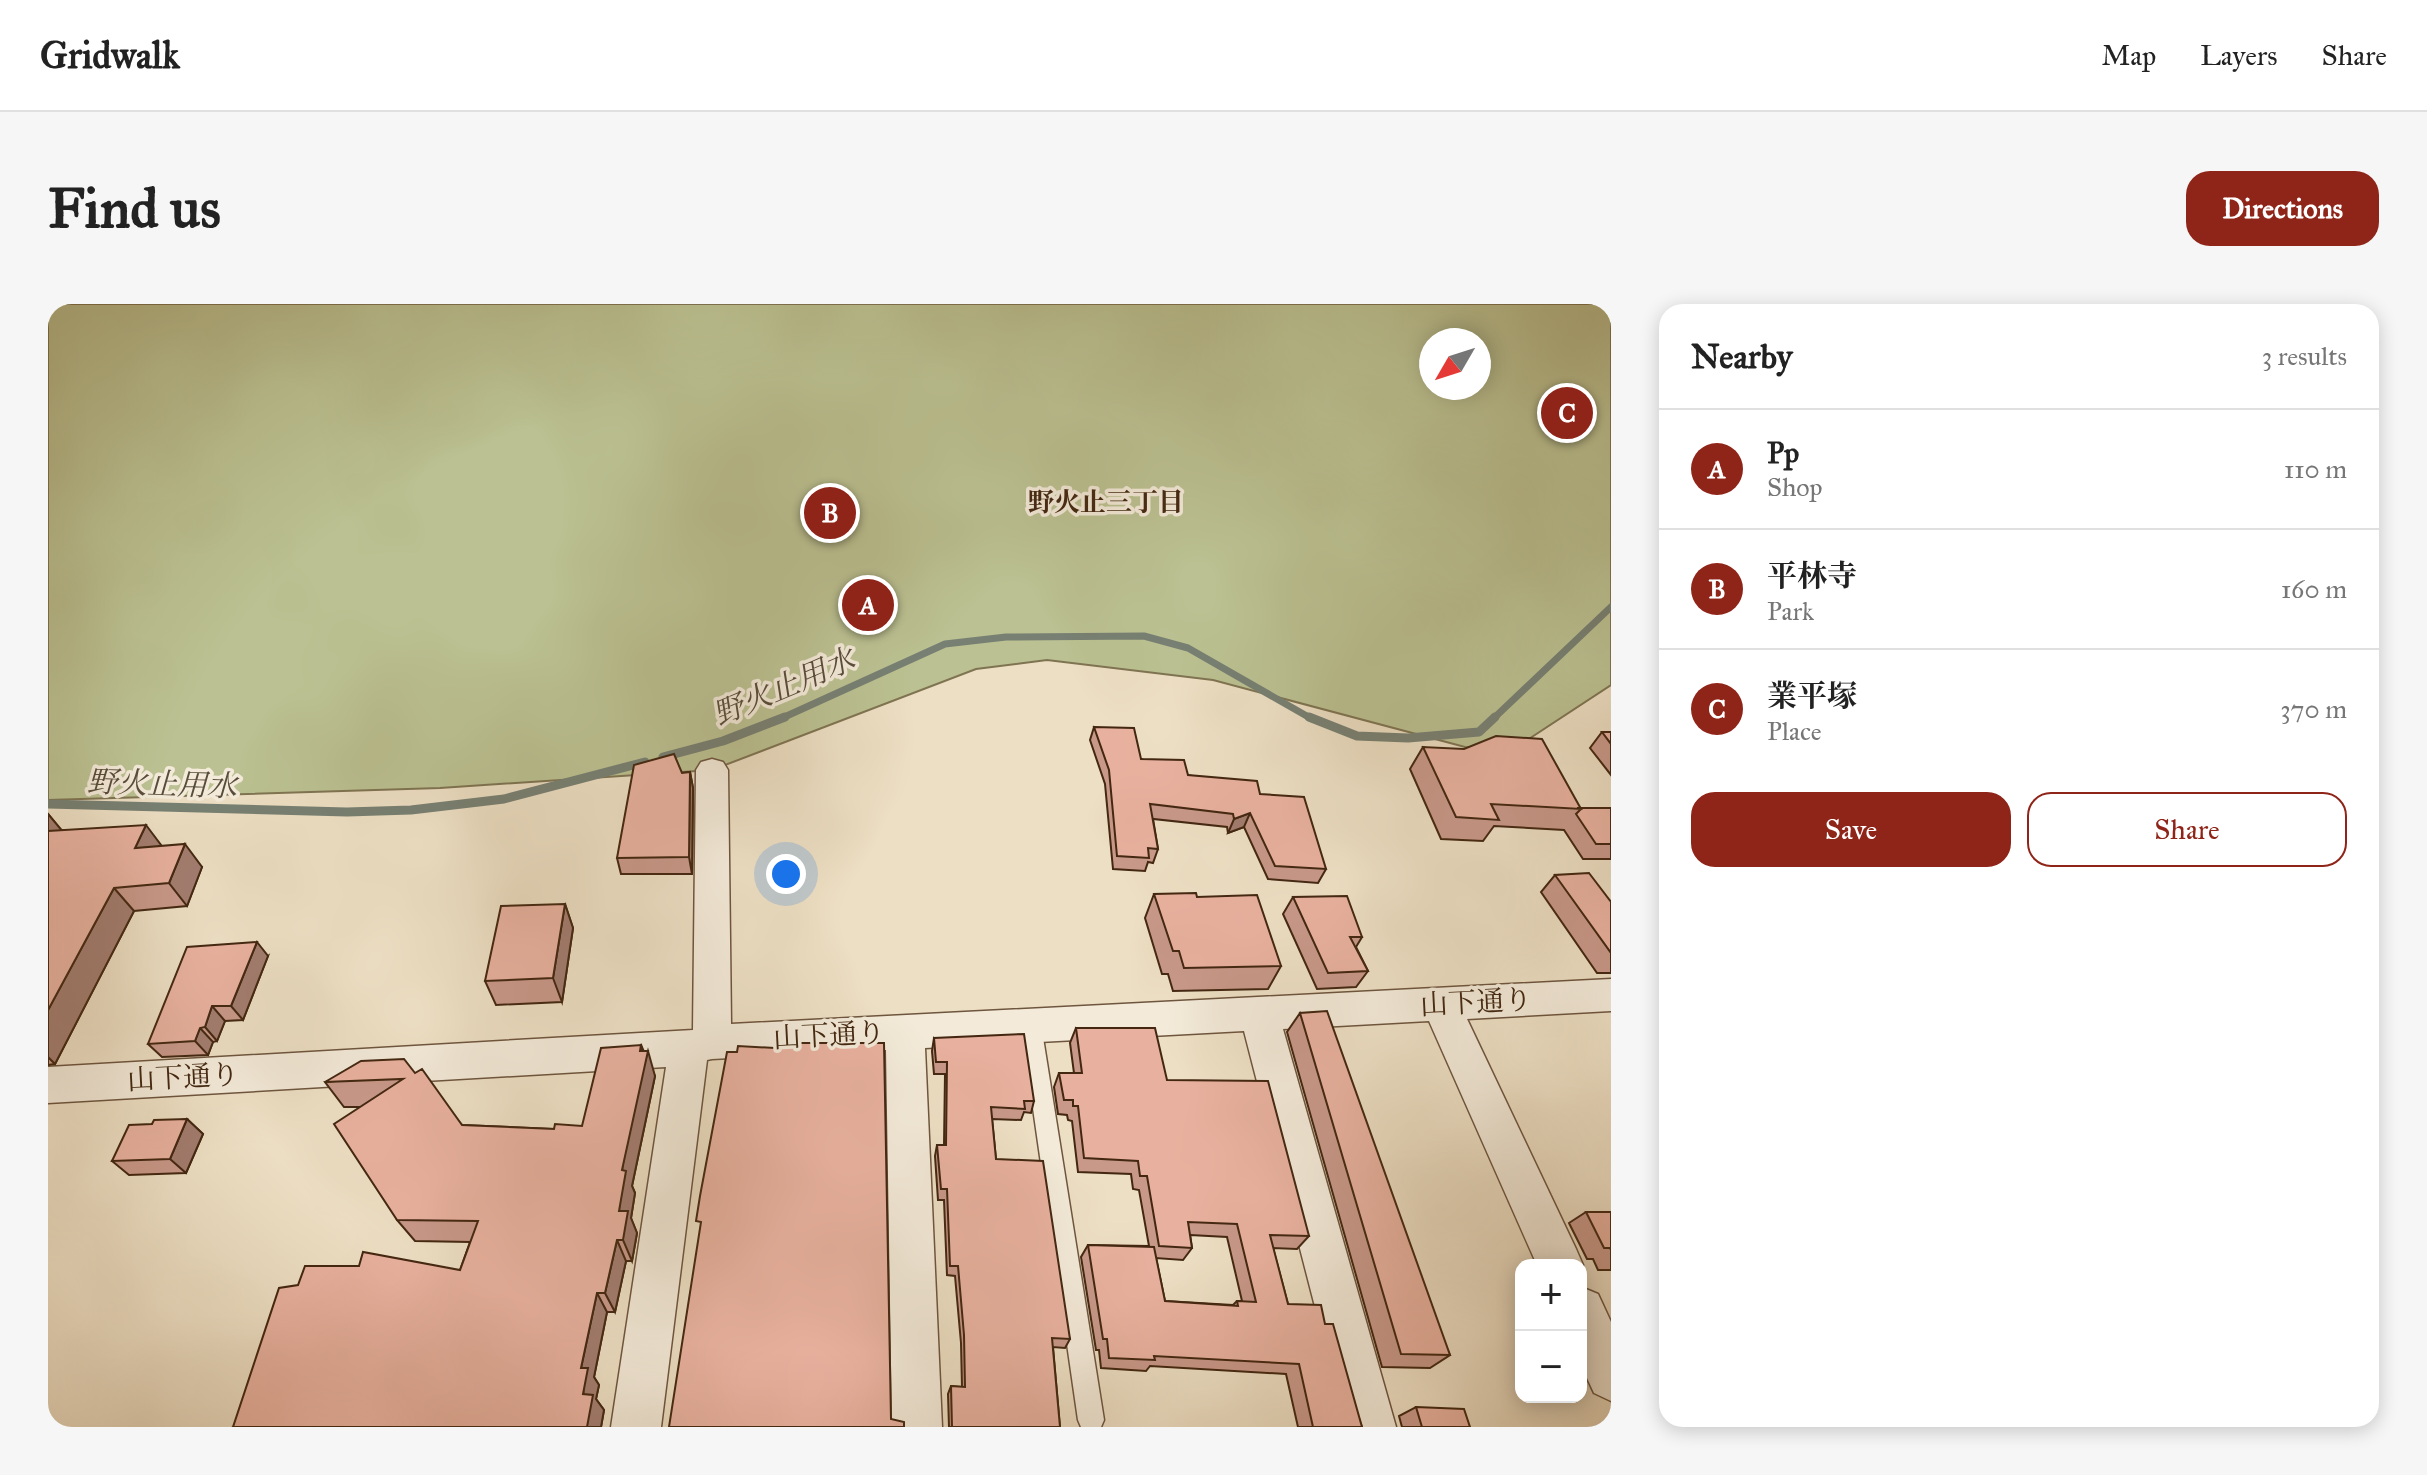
<!DOCTYPE html>
<meta charset="utf-8">
<style>
:root{--surface:#fff;--page:#f6f6f6;--text:#222;--muted:#767676;--line:#e0e0e0;--accent:#8f2418}
body{margin:0;font-family:"IM FELL Great Primer","Noto Serif JP",serif;background:var(--page);color:var(--text)}
.controls{position:absolute;right:24px;bottom:24px;display:grid;overflow:hidden;border-radius:16px;box-shadow:0 4px 20px #0003}
.controls button{width:72px;height:72px;display:grid;place-items:center;padding:0;border:0;border-bottom:2px solid var(--line);background:var(--surface);color:var(--text);font:40px sans-serif}
.compass{position:absolute;left:1371px;top:24px;width:72px;height:72px;border-radius:50%;background:var(--surface);box-shadow:0 4px 20px #0003;rotate:231deg}
.you{position:absolute;left:738px;top:570px;width:28px;height:28px;margin:-20px;border:6px solid #fff;border-radius:50%;background:#1a73e8;box-shadow:0 0 0 12px #1a73e833}
.badge{display:grid;place-items:center;width:52px;height:52px;border-radius:50%;background:var(--accent);color:#fff;font-size:26px;font-weight:700}
.pin{position:absolute;translate:-50% -50%;border:4px solid #fff;box-shadow:0 2px 8px #0006}
.list{margin:0;padding:0;list-style:none}
h2{display:flex;justify-content:space-between;align-items:center;height:104px;margin:0;padding:0 32px;font-size:34px}
h2 small{font-size:26px;font-weight:400;color:var(--muted)}
.list li{display:grid;grid-template-columns:52px 1fr auto;gap:24px;align-items:center;box-sizing:border-box;height:120px;padding:0 32px;border-top:2px solid var(--line)}
.list b{display:block;font-size:30px;white-space:nowrap}
.list p{margin:0;font-size:26px;white-space:nowrap;color:var(--muted)}
.list em{font-size:26px;font-style:normal;color:var(--muted)}
.actions{display:flex;gap:16px;padding:24px 32px}
.actions a{flex:1;padding:18px 0;border:2px solid var(--accent);border-radius:24px;text-align:center;font-size:28px;color:var(--accent)}
.actions .main{background:var(--accent);color:#fff}
.map{position:relative;flex:none;width:1563px;height:1123px;overflow:hidden;border-radius:24px}
header{display:flex;align-items:center;gap:48px;box-sizing:border-box;height:112px;padding:0 40px;background:var(--surface);border-bottom:2px solid var(--line)}
header strong{font-size:38px}
nav{display:flex;gap:44px;margin-inline-start:auto;font-size:28px}
.intro{display:flex;align-items:center;justify-content:space-between;box-sizing:border-box;height:192px;padding:0 48px}
h1{margin:0;font-size:56px}
.button{padding:20px 36px;border-radius:24px;background:var(--accent);color:#fff;font-size:28px;font-weight:700}
main{display:flex;gap:48px;padding:0 48px}
aside{flex:1;background:var(--surface);border-radius:24px;box-shadow:0 4px 20px #0003}
.map>svg:first-child{display:block}
.green{fill:#bbc192;stroke:#7f7452;stroke-width:2;fill-rule:evenodd}
.lines{fill:none;stroke-linecap:round;stroke-linejoin:round}
.stream-far1{stroke:#778073;stroke-width:7}
.stream{stroke:#778073;stroke-width:9}
.service-casing{stroke:#6e553e;stroke-width:3}
.minor-casing{stroke:#6e553e;stroke-width:3}
.service{fill:#f3ead9;fill-rule:evenodd}
.minor{fill:#f3ead9;fill-rule:evenodd}
.wall{fill:#c89889;stroke:#432711;stroke-width:2;fill-rule:evenodd}
.shaded-wall{fill:#a27c6f;stroke:#432711;stroke-width:2}
.building{fill:#e8b19f;stroke:#432711;stroke-width:2}
.labels{text-anchor:middle;dominant-baseline:central;stroke-width:7;stroke-linejoin:round;paint-order:stroke}
.far-neighbourhood-label{font-size:26px;font-weight:bold;fill:#432711;stroke:#f3ead9}
.street-label{font-size:28px;fill:#432711;stroke:#f3ead9}
.water-label{font-size:30px;font-style:italic;fill:#584c3a;stroke:#f3ead9}
</style>
<header>
<strong>Gridwalk</strong>
<nav><a>Map</a><a>Layers</a><a>Share</a></nav>
</header>
<div class="intro"><h1>Find us</h1><a class="button">Directions</a></div>
<main>
<div class="map">
<svg width="1563" height="1123" viewBox="0 0 1563 1123">
<rect width="100%" height="100%" fill="#eddfc4"/>
<filter id="stains"><feTurbulence type="fractalNoise" baseFrequency=".0025" numOctaves="4"/><feColorMatrix values="0 0 0 0 .2 0 0 0 0 .09 0 0 0 0 .02 0 0 0 .5 -.17"/></filter>
<radialGradient id="worn" r=".72"><stop offset=".6" stop-color="#630" stop-opacity="0"/><stop offset="1" stop-color="#630" stop-opacity=".3"/></radialGradient>
<!-- green -->
<path class="green" d="M0,0h1563v381l-102,67 -44,-5 -252,-67 -166,-20 -71,9 -264,101 -272,18 -392,12zM1383,36h48v48h-48z"/>
<g class="lines">
<!-- stream-far1 -->
<path class="stream-far1" d="M732,415l165,-75 61,-7 138,-1 44,12 124,71
M1445,415l118,-112"/>
<!-- stream -->
<path class="stream" d="M1261,413l48,19 51,2 71,-6 16,-15
M615,453l60,-16 62,-24
M0,500l299,8 64,-2 93,-11 141,-37"/>
<defs>
<path id="service" d="M983,712l7,3 3,6 63,395 -3,7h-20l-3,-7 -57,-395 3,-6z"/>
<path id="minor" d="M664,455l11,3 5,8 3,254 880,-45v32l-144,8 109,230 7,16 -2,5v-5h-44l-108,-244 -146,8 113,398h-50l-102,-396 -319,17 17,379h-50l-6,-377 -174,9 -5,1 -46,367h-50l55,-360 -618,36v-36l645,-37 3,-260 5,-8z
M1533,983l17,7 13,28v79l-17,-8 -13,-28z"/>
</defs>
<!-- service casing -->
<use href="#service" class="service-casing"/>
<!-- minor casing -->
<use href="#minor" class="minor-casing"/>
<!-- service -->
<use href="#service" class="service"/>
<!-- minor -->
<use href="#minor" class="minor"/>
</g>
<!-- wall -->
<path class="wall" d="M1046,423l47,32 47,16 72,19 66,75 -8,14 -50,-4 -24,-52 -16,6 -1,-6 -74,-8 5,30 -5,14 -5,-1 -3,9 -32,-2 -8,-85 -15,-44z
M1554,428h9v43l-21,-27z
M1375,443l158,61h30v51h-28l-19,-29 -70,-4 -11,15 -42,-2 -31,-70z
M642,468l3,16 -1,86h-71l-4,-16 65,-85z
M0,510l13,16 101,16 40,21 -15,39 -53,5 -79,153 -7,1z
M1507,571l56,27v71h-14l-56,-81z
M1106,590l43,3 84,69 -13,23 -95,2 -5,-17h-6l-17,-56z
M1245,593l69,40 -6,10 12,24 -12,16 -39,2 -34,-75z
M517,600l8,24 -11,74 -66,3 -11,-24z
M220,652l-25,64 -18,1 -8,20 -4,1 -5,13 -46,2 -14,-13z
M1252,709l150,342 -20,13 -48,-1 -95,-335z
M1028,724l91,52 142,156 -12,13 -24,-1 15,56 37,20 37,103h-64l-12,-53 -136,-8 -4,5 -45,-3 -2,-18h-3l-15,-93 7,-12 61,1 -10,-56 -6,-1 -2,-15 -53,-2 -6,-51 -4,-1 -1,-5 -9,-1 -4,-27 5,-14h15l-4,-30zM1142,931l37,2 15,64h-5l-4,4 -68,-4 -9,-43 27,2 9,-12z
M886,734l100,63 -3,12 -7,-1 -3,8 -29,-1 4,40 74,180 -5,9 -12,-1 7,80h-111l-1,-33 3,-8 11,1 -1,-44 -6,-67 -8,-1 -3,-75h-6l-3,-44 2,-11h7l1,-71h-11l-2,-23z
M593,741l14,31 -23,110 3,7 -4,25 6,15 -5,28h-6l-11,51h-8l-13,65 5,8 -3,14 8,11 -3,17h-368l227,-157 10,-28 -55,-1 -18,-21 -36,-113h-17l-19,-25 90,-9 47,52 92,4 28,-3z
M139,815l16,15 -17,39 -57,2 -17,-14 40,-37z
M1538,908h25v58h-13l-5,-11h-6l-18,-36z
M1368,1103l54,20h-68l-3,-11z"/>
<!-- shaded-wall -->
<path class="shaded-wall" d="M642,468l3,16 -1,86 -3,-17z
M1202,509l-6,14 -16,6 6,-14z
M0,510l16,19 -16,17z
M98,521l18,24 -29,-1z
M137,540l17,23 -15,39 -18,-23z
M66,584l20,23 -79,153 -7,-7v-47z
M517,600l8,24 -11,74 -9,-24z
M209,638l11,14 -25,64 -12,-14z
M164,702l13,15 -8,20 -12,-14z
M152,724l13,14 -5,13 -13,-14z
M593,741l4,17 3,-11 7,25 -23,110 3,7 -4,25 6,15 -5,28 -9,-21 -4,-29 3,-41z
M139,815l16,15 -17,39 -16,-14z
M569,936l9,21 -11,51 -10,-19z
M549,989l10,19 -13,65 5,8 -3,14 8,11 -3,17h-14l-6,-59z"/>
<!-- building -->
<path class="building" d="M1046,423l40,1 7,31 43,1 4,15 69,6 3,13 44,3 22,72 -51,-3 -25,-53 -16,6 -1,-5 -83,-10 8,45 -10,-1 1,10 -32,-2 -8,-86z
M1554,428h9v12z
M1448,432l46,3 39,70 -90,-5 8,16 -43,-3 -33,-70 41,2z
M626,450l8,19 8,-1 -1,85 -72,1 17,-93z
M1529,504h34v36h-15l-20,-30 5,-5z
M98,521l-11,23 50,-4 -16,39 -55,5 -66,122v-179z
M1541,569l22,29v51l-56,-78z
M1148,589l1,4 60,-2 24,71 -97,2 -5,-17h-6l-19,-57z
M1299,592l15,41h-12l18,34 -40,2 -35,-76z
M517,600l-12,74 -68,3 16,-75z
M209,638l-26,64h-19l-7,21 -5,1 -5,13 -47,3 39,-97z
M1279,707l123,344 -49,-1 -101,-341z
M1028,724h79l12,52 101,1 41,155 -39,-1 18,69 33,1 4,19h8l29,103h-49l-14,-63 -145,-8 1,4 -46,-2 -2,-19h-4l-15,-94 66,2 11,54 73,5 -1,-5 19,1 -19,-78 -49,-2 4,26 -33,-2 -12,-70h-7l-2,-15 -54,-3 -6,-52h-5v-6h-9l-5,-27h23z
M976,730l10,67h-10l1,8 -34,-2 5,52 47,2 27,178 -18,-1 8,89h-108l-1,-41 14,1 -1,-52 -6,-69h-8l-3,-77h-6l-4,-44h9l1,-83h-11l-2,-24z
M744,739h92l7,376 13,3v5h-235l32,-205 -5,-1 4,-25 27,-144h10l1,-6 37,2 1,-4z
M593,741l-1,6h8l-26,119 4,1 -7,40h9l-5,29h-6l-12,53h-8l-16,75h7l-5,26 10,1 -6,32h-354l46,-139 19,-3 7,-19h54l4,-14 97,18 18,-49 -81,-1 -63,-96 69,-45 -78,3 36,-21 43,-2 11,14 7,-4 40,56 92,4 1,-5 27,2 19,-78z
M139,815l-17,40 -58,2 17,-36 23,-1 2,-4z
M1538,908h25v38l-1,-2h-6z
M1368,1103l48,2 6,18h-48z"/>
<g class="labels">
<!-- far-neighbourhood labels -->
<g class="far-neighbourhood-label">
<text x="1058" y="198">野火止三丁目</text>
</g>
<!-- street labels -->
<g class="street-label">
<text transform="translate(1428 698) rotate(-3)">山下通り</text>
<text transform="translate(781 731) rotate(-3)">山下通り</text>
<text transform="translate(135 773) rotate(-3)">山下通り</text>
</g>
<!-- water labels -->
<g class="water-label">
<text transform="translate(736 383) rotate(-23)">野火止用水</text>
<text transform="translate(114 480) rotate(2)">野火止用水</text>
</g>
</g>
<rect width="100%" height="100%" filter="url(#stains)"/>
<rect width="100%" height="100%" fill="url(#worn)"/>
</svg>
<div class="controls">
<button>+</button>
<button>−</button>
</div>
<svg class="compass" viewBox="-18 -18 36 36"><path d="M0-13l5 13h-10z" fill="#e53935"/><path d="M0 13l5-13h-10z" fill="#767676"/></svg>
<div class="you"></div>
<div class="pin badge" style="left:820px;top:301px">A</div>
<div class="pin badge" style="left:782px;top:209px">B</div>
<div class="pin badge" style="left:1519px;top:109px">C</div>
</div>
<aside>
<h2>Nearby<small>3 results</small></h2>
<ul class="list">
<li><span class="badge">A</span><div><b>Pp</b><p>Shop</p></div><em>110 m</em></li>
<li><span class="badge">B</span><div><b>平林寺</b><p>Park</p></div><em>160 m</em></li>
<li><span class="badge">C</span><div><b>業平塚</b><p>Place</p></div><em>370 m</em></li>
</ul>
<div class="actions"><a class="main">Save</a><a>Share</a></div>
</aside>
</main>
